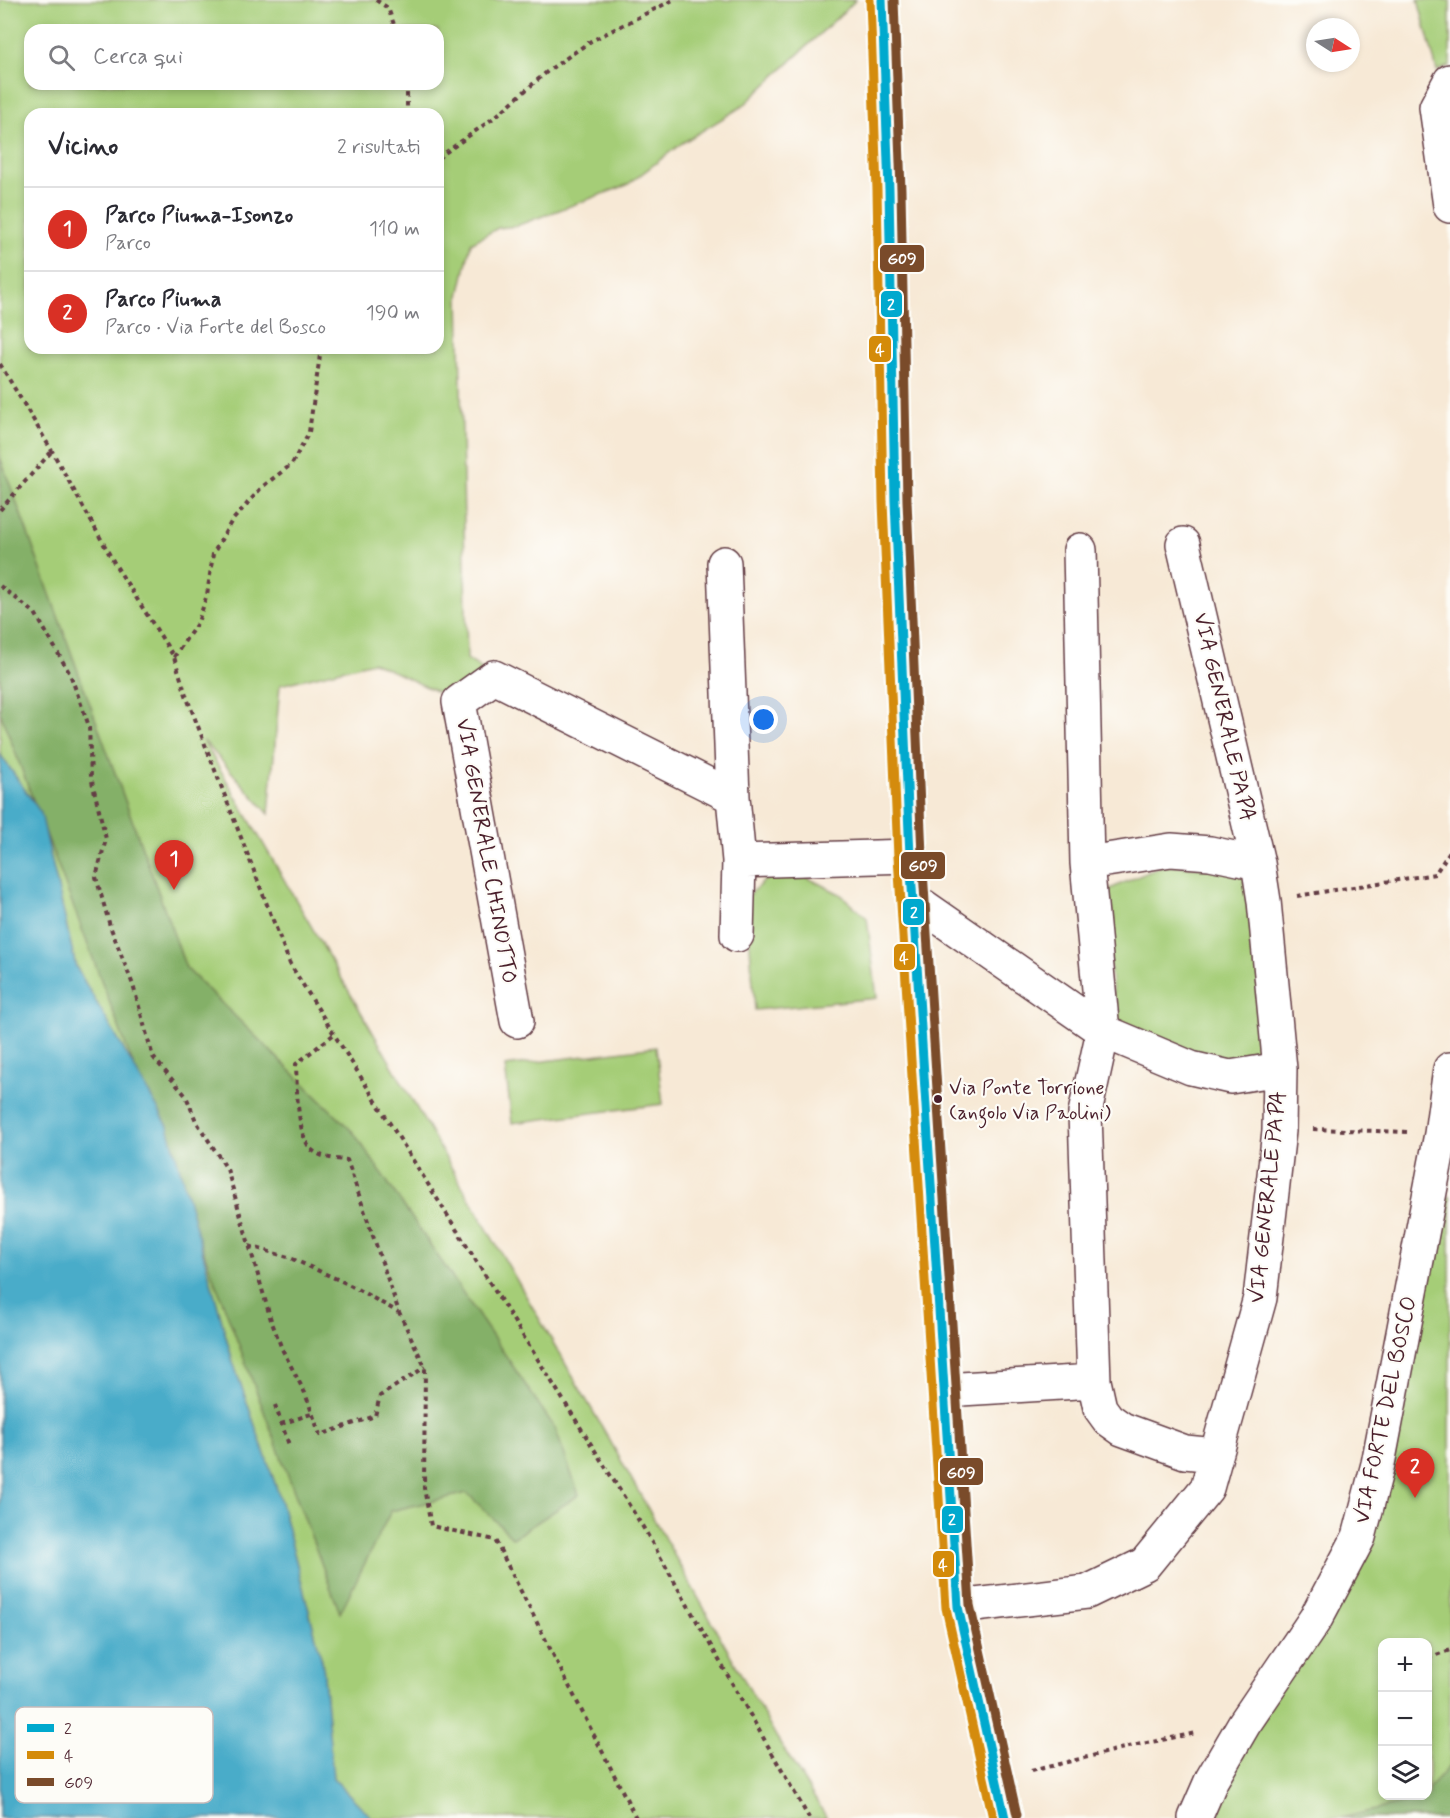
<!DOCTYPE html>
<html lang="it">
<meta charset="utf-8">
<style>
:root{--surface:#fff;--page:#f7f7f7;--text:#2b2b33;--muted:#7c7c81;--line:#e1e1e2;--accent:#d93025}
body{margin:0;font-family:Mynerve,sans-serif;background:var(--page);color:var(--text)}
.controls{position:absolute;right:18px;bottom:18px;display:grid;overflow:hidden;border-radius:12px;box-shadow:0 3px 9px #0003}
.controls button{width:54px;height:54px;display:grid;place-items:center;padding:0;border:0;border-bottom:2px solid var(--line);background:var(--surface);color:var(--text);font:30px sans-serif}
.compass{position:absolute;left:1306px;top:18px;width:54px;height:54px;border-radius:50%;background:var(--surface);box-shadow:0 3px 9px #0003;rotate:102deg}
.you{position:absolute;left:764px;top:720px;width:21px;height:21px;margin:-15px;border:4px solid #fff;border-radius:50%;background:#1a73e8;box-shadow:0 0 0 9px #1a73e833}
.badge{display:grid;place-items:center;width:39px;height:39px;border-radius:50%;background:var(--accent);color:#fff;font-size:20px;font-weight:700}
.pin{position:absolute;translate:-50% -50px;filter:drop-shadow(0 2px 3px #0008)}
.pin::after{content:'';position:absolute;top:32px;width:21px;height:18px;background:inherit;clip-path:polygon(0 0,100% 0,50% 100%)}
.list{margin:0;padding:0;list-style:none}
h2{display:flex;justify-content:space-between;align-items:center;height:78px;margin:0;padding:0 24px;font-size:26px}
h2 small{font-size:20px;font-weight:400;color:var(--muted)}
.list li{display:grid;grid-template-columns:39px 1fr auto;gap:18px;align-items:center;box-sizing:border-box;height:84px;padding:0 24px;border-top:2px solid var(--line)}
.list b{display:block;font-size:22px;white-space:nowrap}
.list p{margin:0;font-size:20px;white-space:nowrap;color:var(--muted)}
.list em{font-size:20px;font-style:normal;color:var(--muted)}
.icon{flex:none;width:33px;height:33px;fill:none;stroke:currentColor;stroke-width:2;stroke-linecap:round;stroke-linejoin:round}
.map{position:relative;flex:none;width:1450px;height:1818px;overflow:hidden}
.search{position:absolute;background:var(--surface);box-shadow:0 3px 9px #0003;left:24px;top:24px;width:420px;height:66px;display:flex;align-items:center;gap:15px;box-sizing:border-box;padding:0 21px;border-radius:18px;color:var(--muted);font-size:22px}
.panel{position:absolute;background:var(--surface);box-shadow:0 3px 9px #0003;left:24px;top:108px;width:420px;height:246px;border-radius:18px}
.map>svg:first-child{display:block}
.green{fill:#a5cd77;stroke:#787651;stroke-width:1.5;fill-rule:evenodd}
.forest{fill:#84b068;stroke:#67684a;stroke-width:1.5}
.water{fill:#4aacc9;stroke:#4a667a;stroke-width:1.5}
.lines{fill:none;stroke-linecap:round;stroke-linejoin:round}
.minor-casing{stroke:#643d45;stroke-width:36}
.major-casing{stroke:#643d45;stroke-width:36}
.path{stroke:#643d45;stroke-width:4;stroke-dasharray:4.5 4.5;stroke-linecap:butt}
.minor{stroke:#fff;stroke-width:33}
.major{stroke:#fff;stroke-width:33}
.bus-1-casing{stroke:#fdfcf7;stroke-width:14}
.bus-2-casing{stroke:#fdfcf7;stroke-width:14}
.bus-3-casing{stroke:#fdfcf7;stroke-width:14}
.bus-1{stroke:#00a9ce;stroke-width:9}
.bus-2{stroke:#d48b09;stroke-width:9}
.bus-3{stroke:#7a4b2a;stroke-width:9}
.bus-dot{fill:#4a1f2b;stroke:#fdfcf7;stroke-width:2}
.labels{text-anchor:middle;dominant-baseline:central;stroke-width:4.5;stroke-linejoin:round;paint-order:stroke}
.bus-label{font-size:20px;fill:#4a1f2b;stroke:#fdfcf7;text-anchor:start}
.street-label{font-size:22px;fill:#4a1f2b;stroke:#fdfcf7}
.key{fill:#fdfcf7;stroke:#c7baba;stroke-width:1.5}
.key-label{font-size:16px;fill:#4a1f2b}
.line-badge{stroke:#fdfcf7;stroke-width:2}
.badge-label{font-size:16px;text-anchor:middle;font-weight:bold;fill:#fff}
</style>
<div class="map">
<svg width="1450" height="1818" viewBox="0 0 1450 1818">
<rect width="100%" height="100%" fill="#fdfcf7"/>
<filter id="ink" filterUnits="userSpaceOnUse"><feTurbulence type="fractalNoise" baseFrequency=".0167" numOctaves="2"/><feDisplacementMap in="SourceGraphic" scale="12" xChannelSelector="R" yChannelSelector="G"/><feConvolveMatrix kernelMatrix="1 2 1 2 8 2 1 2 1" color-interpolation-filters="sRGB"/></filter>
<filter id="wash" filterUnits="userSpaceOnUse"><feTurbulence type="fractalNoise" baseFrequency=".008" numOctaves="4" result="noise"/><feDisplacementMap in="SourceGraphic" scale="24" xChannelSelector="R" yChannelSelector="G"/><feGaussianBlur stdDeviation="1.35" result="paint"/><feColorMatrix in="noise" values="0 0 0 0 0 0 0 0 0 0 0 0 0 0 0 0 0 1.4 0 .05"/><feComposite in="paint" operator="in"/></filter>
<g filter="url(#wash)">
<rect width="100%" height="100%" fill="#f7e9d6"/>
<!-- green -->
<path class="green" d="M0,0h856l-113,106 -61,37 -55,42 -111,41 -18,2 -27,15 -12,53 8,363 27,18 -35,25 -86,-40 -93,23 -11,129 -66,-74 402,692 172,306 50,80h-455l-39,-40 -10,-113 -44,-170 -46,-133 -65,-236 -92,-159 -35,-154 -41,-59zM30,30h408v54h-408zM30,114h408v234h-408z
M1418,0h32v66l-13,5z
M1164,865l47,3 42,12 15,173 -33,15 -119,-43 -13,-133z
M770,876l36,1 34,17 27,24 10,80 -122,12 -9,-113z
M656,1047l7,57 -151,19 -7,-57z
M1436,1195l14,2v621h-232l25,-88 81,-113zM1382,1642h46v154h-46z"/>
<!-- forest -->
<path class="forest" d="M0,457l186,511 168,165 201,295 24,67 -66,43 -46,-45 -76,18 -51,102 -340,-901z
M1450,1765v53h-109l75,-18 5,-4h7v-7z"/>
<!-- water -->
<path class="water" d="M0,754l41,59 35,154 92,159 65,236 46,133 44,170 10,113 39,40h-372z"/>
</g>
<g filter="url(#ink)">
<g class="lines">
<defs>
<path id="minor" d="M1450,81l-14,26 14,99
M1080,550l7,313 16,168 -18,82 9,268 6,27 8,11 14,10 63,23 31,3
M724,563l9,234 6,64 -2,74
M739,861l171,-5
M1087,863l84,-13 39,3 48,10
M913,899l190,132 88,37 39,9 50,-8
M517,1021l-58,-319 35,-25 239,120
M944,1390l150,-9
M958,1607l129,-15 58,-28 62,-76 53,-190 19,-167 1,-62 -16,-168 -6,-38 -75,-319
M1195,1818l17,-39 32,-55 72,-106 43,-81 19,-73 63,-330 9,-65"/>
<path id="major" d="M882,0l7,190 6,311 15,355 48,751 47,211"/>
</defs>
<!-- minor casing -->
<use href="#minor" class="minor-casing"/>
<!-- major casing -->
<use href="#major" class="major-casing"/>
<!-- path -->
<path class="path" d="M376,0l12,8 8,22
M407,84v30
M438,158l57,-41 54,-47 42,-29 82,-41
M0,364l52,87 64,115 58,91 13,41 103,266 356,568 163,286
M0,510l52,-59
M0,586l35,27 35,61 19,52 2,51 15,62 -10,38 14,49 23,59 20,72 33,39 10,25 31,48 44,151 11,29 23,44 15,42 55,-19 5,-20 45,-29
M174,657l24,-35 9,-27 6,-41 18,-32 31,-35 30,-23 17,-32 12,-84
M1297,896l138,-22 15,-23
M333,1035l-37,29c1,20 0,72 16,86 10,8 22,9 35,10l52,152 26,55 -1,121 7,38 64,14 141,278
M1313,1129l94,3
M249,1246l39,11 60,27 50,28
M275,1405l14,40
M281,1424l30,-10
M1428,1658l22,-8
M1031,1771l101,-25 64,-13"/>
<!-- minor -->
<use href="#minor" class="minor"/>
<!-- major -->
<use href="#major" class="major"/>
<defs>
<path id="bus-1" d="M882,0l7,190 6,311 15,355 48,751 47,211"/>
<path id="bus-2" d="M870,0l7,190 6,312 15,355 48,751 47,210"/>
<path id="bus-3" d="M894,0l7,190 6,311 15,354 48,750 47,210"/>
</defs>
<!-- bus-1 casing -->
<use href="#bus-1" class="bus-1-casing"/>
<!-- bus-2 casing -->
<use href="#bus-2" class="bus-2-casing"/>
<!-- bus-3 casing -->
<use href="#bus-3" class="bus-3-casing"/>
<!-- bus-1 -->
<use href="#bus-1" class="bus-1"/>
<!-- bus-2 -->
<use href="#bus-2" class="bus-2"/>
<!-- bus-3 -->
<use href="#bus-3" class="bus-3"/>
</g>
</g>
<!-- markers -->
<circle class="bus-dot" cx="938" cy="1099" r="5"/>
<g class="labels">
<!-- bus labels -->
<g class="bus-label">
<text x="949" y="1088">Via Ponte Torrione<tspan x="949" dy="25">(angolo Via Paolini)</tspan></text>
</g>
<!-- street labels -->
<g class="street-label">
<text transform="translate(1224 717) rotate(77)">VIA GENERALE PAPA</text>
<text transform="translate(486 851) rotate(80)">VIA GENERALE CHINOTTO</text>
<text transform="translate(1268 1197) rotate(-84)">VIA GENERALE PAPA</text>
<text transform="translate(1386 1410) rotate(-78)">VIA FORTE DEL BOSCO</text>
</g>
</g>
<!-- legend -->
<rect x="15" y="1707" width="198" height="96" rx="9" class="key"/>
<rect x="27" y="1724" width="27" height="8" fill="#00a9ce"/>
<rect x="27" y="1751" width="27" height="8" fill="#d48b09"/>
<rect x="27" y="1778" width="27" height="8" fill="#7a4b2a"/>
<g class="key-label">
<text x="64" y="1734">2</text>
<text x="64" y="1761">4</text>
<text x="64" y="1788">G09</text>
</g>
<g class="line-badge">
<rect x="879" y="244" width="46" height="29" rx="6" fill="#7a4b2a"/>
<rect x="880" y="290" width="23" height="28" rx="6" fill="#00a9ce"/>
<rect x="868" y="335" width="24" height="28" rx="6" fill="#d48b09"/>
<rect x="900" y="851" width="46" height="29" rx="6" fill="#7a4b2a"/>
<rect x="902" y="898" width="23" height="28" rx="6" fill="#00a9ce"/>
<rect x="893" y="943" width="23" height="28" rx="6" fill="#d48b09"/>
<rect x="939" y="1457" width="45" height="29" rx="6" fill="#7a4b2a"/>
<rect x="941" y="1505" width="23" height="29" rx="6" fill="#00a9ce"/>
<rect x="932" y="1550" width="23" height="28" rx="6" fill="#d48b09"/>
</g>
<g class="badge-label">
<text x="902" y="264">G09</text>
<text x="891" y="310">2</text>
<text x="880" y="355">4</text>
<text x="923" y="871">G09</text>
<text x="914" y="918">2</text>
<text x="904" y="963">4</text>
<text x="961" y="1478">G09</text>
<text x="952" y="1525">2</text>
<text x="943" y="1570">4</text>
</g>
</svg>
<div class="controls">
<button>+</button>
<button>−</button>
<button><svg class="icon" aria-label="layers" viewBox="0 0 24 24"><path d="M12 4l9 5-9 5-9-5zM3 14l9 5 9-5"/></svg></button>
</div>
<svg class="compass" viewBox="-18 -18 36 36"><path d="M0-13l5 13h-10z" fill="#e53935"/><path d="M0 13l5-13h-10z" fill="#7c7c81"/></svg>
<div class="you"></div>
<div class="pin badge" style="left:174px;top:890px">1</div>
<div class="pin badge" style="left:1415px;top:1498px">2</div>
<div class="search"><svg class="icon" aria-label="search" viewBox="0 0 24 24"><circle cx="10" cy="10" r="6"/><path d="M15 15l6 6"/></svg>Cerca qui</div>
<section class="panel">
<h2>Vicino<small>2 risultati</small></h2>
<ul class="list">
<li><span class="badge">1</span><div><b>Parco Piuma-Isonzo</b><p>Parco</p></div><em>110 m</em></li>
<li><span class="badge">2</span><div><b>Parco Piuma</b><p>Parco · Via Forte del Bosco</p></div><em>190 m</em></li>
</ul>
</section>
</div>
